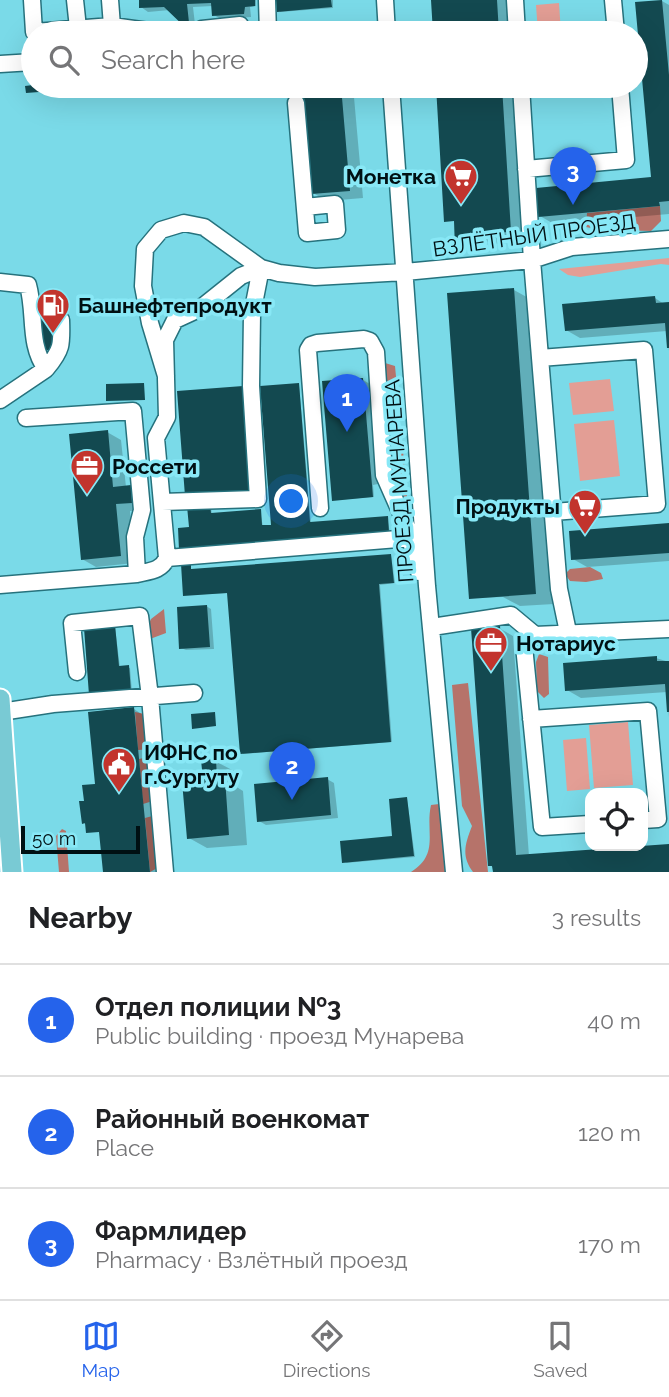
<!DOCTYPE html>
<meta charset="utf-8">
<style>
:root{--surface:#fff;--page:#f6f6f6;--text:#202124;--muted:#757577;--line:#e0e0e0;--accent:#2563eb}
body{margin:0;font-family:Raleway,sans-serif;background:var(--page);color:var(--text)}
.controls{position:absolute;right:21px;bottom:21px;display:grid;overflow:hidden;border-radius:14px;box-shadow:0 7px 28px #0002}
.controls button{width:63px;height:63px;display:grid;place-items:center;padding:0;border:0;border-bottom:2px solid var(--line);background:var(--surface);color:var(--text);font:35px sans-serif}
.scale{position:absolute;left:21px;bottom:18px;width:119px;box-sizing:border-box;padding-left:7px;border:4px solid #001013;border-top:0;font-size:19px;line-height:24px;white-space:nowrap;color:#001013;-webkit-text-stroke:5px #88e8f6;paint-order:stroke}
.you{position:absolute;left:292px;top:502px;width:24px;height:24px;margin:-18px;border:5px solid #fff;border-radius:50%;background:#1a73e8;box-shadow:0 0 0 10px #1a73e833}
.badge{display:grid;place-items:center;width:46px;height:46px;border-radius:50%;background:var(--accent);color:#fff;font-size:23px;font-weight:700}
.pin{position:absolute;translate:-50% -58px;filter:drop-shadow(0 2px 4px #0008)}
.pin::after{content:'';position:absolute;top:37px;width:24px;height:21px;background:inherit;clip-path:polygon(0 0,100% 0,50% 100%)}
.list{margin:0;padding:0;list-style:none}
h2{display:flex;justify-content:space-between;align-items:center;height:91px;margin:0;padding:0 28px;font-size:30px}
h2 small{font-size:23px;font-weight:400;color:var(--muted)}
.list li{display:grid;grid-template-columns:46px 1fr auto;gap:21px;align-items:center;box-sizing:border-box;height:112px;padding:0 28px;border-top:2px solid var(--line)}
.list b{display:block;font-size:26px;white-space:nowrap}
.list p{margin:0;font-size:23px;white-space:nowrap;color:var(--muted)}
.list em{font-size:23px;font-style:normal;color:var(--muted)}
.icon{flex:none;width:38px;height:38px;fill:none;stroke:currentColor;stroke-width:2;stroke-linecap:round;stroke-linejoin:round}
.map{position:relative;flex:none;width:669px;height:872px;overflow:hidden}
.search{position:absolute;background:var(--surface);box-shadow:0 7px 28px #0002;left:21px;right:21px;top:21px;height:77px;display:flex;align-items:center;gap:18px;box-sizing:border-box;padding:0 24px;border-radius:38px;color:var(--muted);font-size:26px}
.sheet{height:427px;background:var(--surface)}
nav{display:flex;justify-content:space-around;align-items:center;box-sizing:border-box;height:98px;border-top:2px solid var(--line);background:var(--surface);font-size:19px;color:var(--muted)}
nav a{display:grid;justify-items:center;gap:4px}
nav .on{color:var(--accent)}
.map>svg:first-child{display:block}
.green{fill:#e39e95}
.forest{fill:#b6736a}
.shadow{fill:#0003}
.building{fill:#134950}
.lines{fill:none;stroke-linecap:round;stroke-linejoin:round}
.minor-tunnel{stroke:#68bcc8;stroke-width:16;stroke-dasharray:16 8;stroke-linecap:butt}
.minor-casing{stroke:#26727d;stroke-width:19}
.major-casing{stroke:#fff;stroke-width:23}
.minor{stroke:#fff;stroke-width:16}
.major{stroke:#79cad4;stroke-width:19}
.labels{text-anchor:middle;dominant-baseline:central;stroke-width:7;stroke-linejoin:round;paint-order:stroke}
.poi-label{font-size:21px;font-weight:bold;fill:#001013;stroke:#88e8f6;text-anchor:start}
.street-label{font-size:21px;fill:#001013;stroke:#88e8f6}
</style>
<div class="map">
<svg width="669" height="872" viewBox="0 0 669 872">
<rect width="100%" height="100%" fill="#7adae8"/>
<!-- green -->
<path class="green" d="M559,3l2,30h-23l-2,-28z
M669,258v7l-8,-1 -81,13 -12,-2 -9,-6z
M610,379l4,32 -41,4 -4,-32z
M614,420l6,56 -40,5 -6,-57z
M628,722l5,63 -39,3 -5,-63z
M586,738l4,51 -23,2 -4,-51z"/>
<!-- forest -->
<path class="forest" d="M660,206l1,15 -10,10 -51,-1 -14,-3 1,-14z
M385,363l10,3 5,53 -10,-1z
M402,439l6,69 -12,-29 -3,-37z
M590,567l11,6 2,6 -17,3 -16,-1 -5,-7 5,-5z
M164,609l2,24 -16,6 -4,-9 5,-11z
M539,654l9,3 1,37 -5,4 -7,-7 -1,-29z
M468,683l20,189h-15c-12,-16 -8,-28 -1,-46l-10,-20 -10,-121z
M135,712l15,3 3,34 -15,1z
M153,756l3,44 -13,4 -4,-45z
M439,804l6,68h-34c29,-18 14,-40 20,-67z
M156,815l5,51 -11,6 -5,-54z
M62,829l4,2 3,41h-10l-3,-36z"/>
<!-- shadow -->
<path class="shadow" d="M140,0h116v6l-6,1 1,10 -30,2 -7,-4 -1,-9 -20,1 3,26 -26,-23 -22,2 -7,-5z
M278,0h55v8l-53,4z
M432,0h82l2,33h-82z
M662,1l7,4v209l-115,10 -14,-8 113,-37z
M289,86h64l10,112 -36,3 -14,-8 -23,-91z
M437,86h82l10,155 -37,3 -19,-11 1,15h-17l-2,-27h-9z
M514,290l18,10 22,304 -34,2 -17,-9 -32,1z
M655,298l9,6 5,-1v48l-2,-20 -87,7 -14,-8z
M363,380l7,4 8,100 -5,1 1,12 -39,3z
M299,385l12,138 76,-6 3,16 -199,-4 20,-22 1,8 48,-4 3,16 10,-1z
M107,432l14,8 5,47h4l14,8 2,15 -16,1 4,52 -38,4 -14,-8z
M669,525v36l-82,6 -14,-8z
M391,556l4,27 -15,2 12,157 -149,12 -14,-161 -44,2 5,-30 2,6z
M206,606l5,3 3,40 -28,1 -5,-2z
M115,627l5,41h10l2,24 -39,3z
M499,628l14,8 16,220 140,-10v26h-175v-4l-4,-3z
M656,658l13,4v55l-2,-25 -86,6 -14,-8z
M134,709l9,6 15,157h-53l-4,-40 -18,-9 2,-21 12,-14z
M215,761l19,10 1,15 8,5 4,54 -40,3 -18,-10 16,-57z
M327,779l7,4 4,35 -72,7 -7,-4z
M407,799l8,58 -70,6 49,-26z"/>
<!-- building -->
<path class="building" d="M139,0h116v6l-10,1 -1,7 -32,2 -1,-13 -24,1 3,28 -26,-25 -25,1z
M276,0h55l1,7 -55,5z
M431,0h66l2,33h-66z
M662,0l7,75v126l-10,1 1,4 -122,11 -2,-29 115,-11 -16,-175z
M578,21h25v12h-24z
M33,85l6,1v6l-13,1 -1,-7z
M287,86h54l9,105 -39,3 -22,-91z
M436,86h66l9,146 -39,2 1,14 -18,1 -1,-28 -10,1z
M514,288l22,306 -67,5 -22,-306z
M58,296l1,10 -5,24 2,19 -20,3 -2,-20 7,-25v-10z
M655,296l1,7 13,-1v46h-2l-2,-25 -100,8 -3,-27z
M363,378l10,119 -41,4 -10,-120z
M144,383l1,17 -39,1v-17z
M299,383l11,139 78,-6 1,17 -210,17 -1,-22 11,-1 -2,-21 23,-2 1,9 50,-4 1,16h9l-11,-139z
M243,386l8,105 -66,5 -8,-105z
M108,430l5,57 18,-2 1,18 -16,1 5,52 -40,4 -12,-126z
M669,523v30l-98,7 -2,-29z
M391,554l3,29 -15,1 12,158 -151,12 -13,-161 -44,3 -2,-32h10v5z
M207,605l3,42 -31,2 -2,-42z
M115,625l4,41 10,-1 2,27 -42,3 -5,-67z
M500,626l16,229 153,-11v28h-176l-1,-6h-4l-17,-238z
M657,656v5h12v51h-2l-2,-28 -100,7 -2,-28z
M134,707l16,165h-47l-4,-40 -13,1 -1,-10 -3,1 -3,-23h5l-2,-16 13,-1 -7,-72z
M215,712l1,14 -24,3 -1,-15z
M216,759l1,20 8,-1 4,57 -42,4 -5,-58 21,-2 -2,-19z
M328,777l3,38 -74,7 -3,-38z
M407,797l7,59 -72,7 -2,-22 52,-5 -3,-37z"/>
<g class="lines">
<!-- minor-tunnel -->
<path class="minor-tunnel" d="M295,86l1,17"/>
<defs>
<path id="minor" d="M32,0l2,32 78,-6 -2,-26
M75,0l3,28
M267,0l1,33
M385,0l2,33
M515,0l2,33
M613,0l3,33
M112,26l51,7
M194,33l8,-4 38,-4
M0,64l33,-2
M391,86l36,500 27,286
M521,86l11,174 27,329 9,43
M296,103l11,130 30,-3 -2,-26 -30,3
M526,169l100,-9 -6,-74
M0,282l28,3c8,29 0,59 18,84l-46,31
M540,358l104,-8 13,154 -104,8
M46,369c16,-19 16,-24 15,-49l-4,-4
M166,376l-16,-53 -7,-37 2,-37 16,-19 23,-7 20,4 57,41 18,5 36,4 90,-5 127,-12 40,-13 97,-8
M26,418l107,-7 9,99 -7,27 2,37
M162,502l96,-3 -7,-113 1,-72 9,-46
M320,508l-12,-158 3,-5 6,-2 47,-4 6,2 6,11 8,123 23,52 12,45
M167,558l243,-20
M0,585l137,-11c13,-3 24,-3 30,-16l-11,-120 11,-21 -2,-77 10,-20 26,-12 40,-32 20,-8
M432,627l79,-12 24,20 134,-6
M535,635l-11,11 18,181 48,-3
M77,672l-5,-49 68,-7 10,81 15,175
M1,712l52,-8 141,-11
M531,719l117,-8 10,108 -15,1"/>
<path id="major" d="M0,699l12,173"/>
</defs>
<!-- minor casing -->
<use href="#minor" class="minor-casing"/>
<!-- major casing -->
<use href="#major" class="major-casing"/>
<!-- minor -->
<use href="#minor" class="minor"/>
<!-- major -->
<use href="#major" class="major"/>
</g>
<!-- icons -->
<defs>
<symbol id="supermarket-pin" viewBox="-11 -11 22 30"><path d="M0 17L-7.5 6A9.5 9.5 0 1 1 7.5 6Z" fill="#c2342d" stroke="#88e8f6"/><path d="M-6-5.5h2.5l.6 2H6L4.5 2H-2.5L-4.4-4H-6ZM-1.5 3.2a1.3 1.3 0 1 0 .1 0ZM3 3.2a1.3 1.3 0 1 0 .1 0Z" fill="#fff"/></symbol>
<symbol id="fuel-pin" viewBox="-11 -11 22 30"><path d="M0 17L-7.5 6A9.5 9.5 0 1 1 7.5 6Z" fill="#c2342d" stroke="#88e8f6"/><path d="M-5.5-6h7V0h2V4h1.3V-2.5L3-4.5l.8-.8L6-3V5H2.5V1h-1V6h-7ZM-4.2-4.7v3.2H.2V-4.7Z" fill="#fff"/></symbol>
<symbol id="office-pin" viewBox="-11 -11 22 30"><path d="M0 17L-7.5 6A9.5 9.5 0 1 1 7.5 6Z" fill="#c2342d" stroke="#88e8f6"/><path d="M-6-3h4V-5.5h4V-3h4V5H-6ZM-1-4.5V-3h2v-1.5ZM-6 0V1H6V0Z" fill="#fff"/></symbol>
<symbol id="civic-pin" viewBox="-11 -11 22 30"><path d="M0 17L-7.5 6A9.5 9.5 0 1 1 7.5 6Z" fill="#c2342d" stroke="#88e8f6"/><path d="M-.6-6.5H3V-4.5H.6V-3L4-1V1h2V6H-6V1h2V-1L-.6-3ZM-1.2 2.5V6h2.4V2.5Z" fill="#fff"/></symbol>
</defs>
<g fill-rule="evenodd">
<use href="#supermarket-pin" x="442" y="157" width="38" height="52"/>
<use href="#fuel-pin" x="34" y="286" width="38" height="52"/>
<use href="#office-pin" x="68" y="447" width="38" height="52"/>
<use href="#supermarket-pin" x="566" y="487" width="38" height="52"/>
<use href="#office-pin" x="472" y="624" width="38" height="52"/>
<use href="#civic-pin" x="100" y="745" width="38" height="52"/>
</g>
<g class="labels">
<!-- poi labels -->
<g class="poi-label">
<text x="436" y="176" text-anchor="end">Монетка</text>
<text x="78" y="305">Башнефтепродукт</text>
<text x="112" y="466">Россети</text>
<text x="560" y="506" text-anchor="end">Продукты</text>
<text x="516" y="643">Нотариус</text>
<text x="144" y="752">ИФНС по<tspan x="144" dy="24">г.Сургуту</tspan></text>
</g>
<!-- street labels -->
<g class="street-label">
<text transform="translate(534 235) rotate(-8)">ВЗЛЁТНЫЙ ПРОЕЗД</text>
<text transform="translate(399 481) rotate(-94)">ПРОЕЗД МУНАРЕВА</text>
</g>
</g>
</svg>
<div class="controls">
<button><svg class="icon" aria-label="locate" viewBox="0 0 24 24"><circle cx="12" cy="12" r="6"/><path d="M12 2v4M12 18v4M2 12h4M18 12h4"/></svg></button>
</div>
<div class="scale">50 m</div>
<div class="you"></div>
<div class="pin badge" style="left:347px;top:432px">1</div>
<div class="pin badge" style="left:292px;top:800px">2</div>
<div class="pin badge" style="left:573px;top:205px">3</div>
<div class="search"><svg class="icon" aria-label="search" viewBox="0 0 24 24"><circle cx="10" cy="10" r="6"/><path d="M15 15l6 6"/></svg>Search here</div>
</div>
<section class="sheet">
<h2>Nearby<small>3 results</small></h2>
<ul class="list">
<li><span class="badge">1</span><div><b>Отдел полиции №3</b><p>Public building · проезд Мунарева</p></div><em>40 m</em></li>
<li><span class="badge">2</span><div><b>Районный военкомат</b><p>Place</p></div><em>120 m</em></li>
<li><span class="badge">3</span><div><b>Фармлидер</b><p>Pharmacy · Взлётный проезд</p></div><em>170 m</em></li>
</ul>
</section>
<nav>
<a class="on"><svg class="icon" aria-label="map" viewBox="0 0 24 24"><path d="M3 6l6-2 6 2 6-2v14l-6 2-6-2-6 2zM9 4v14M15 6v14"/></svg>Map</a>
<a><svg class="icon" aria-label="directions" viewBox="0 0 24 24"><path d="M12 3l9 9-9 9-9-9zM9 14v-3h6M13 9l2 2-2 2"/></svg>Directions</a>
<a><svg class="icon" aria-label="saved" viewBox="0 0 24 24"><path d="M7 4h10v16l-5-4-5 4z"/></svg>Saved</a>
</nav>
